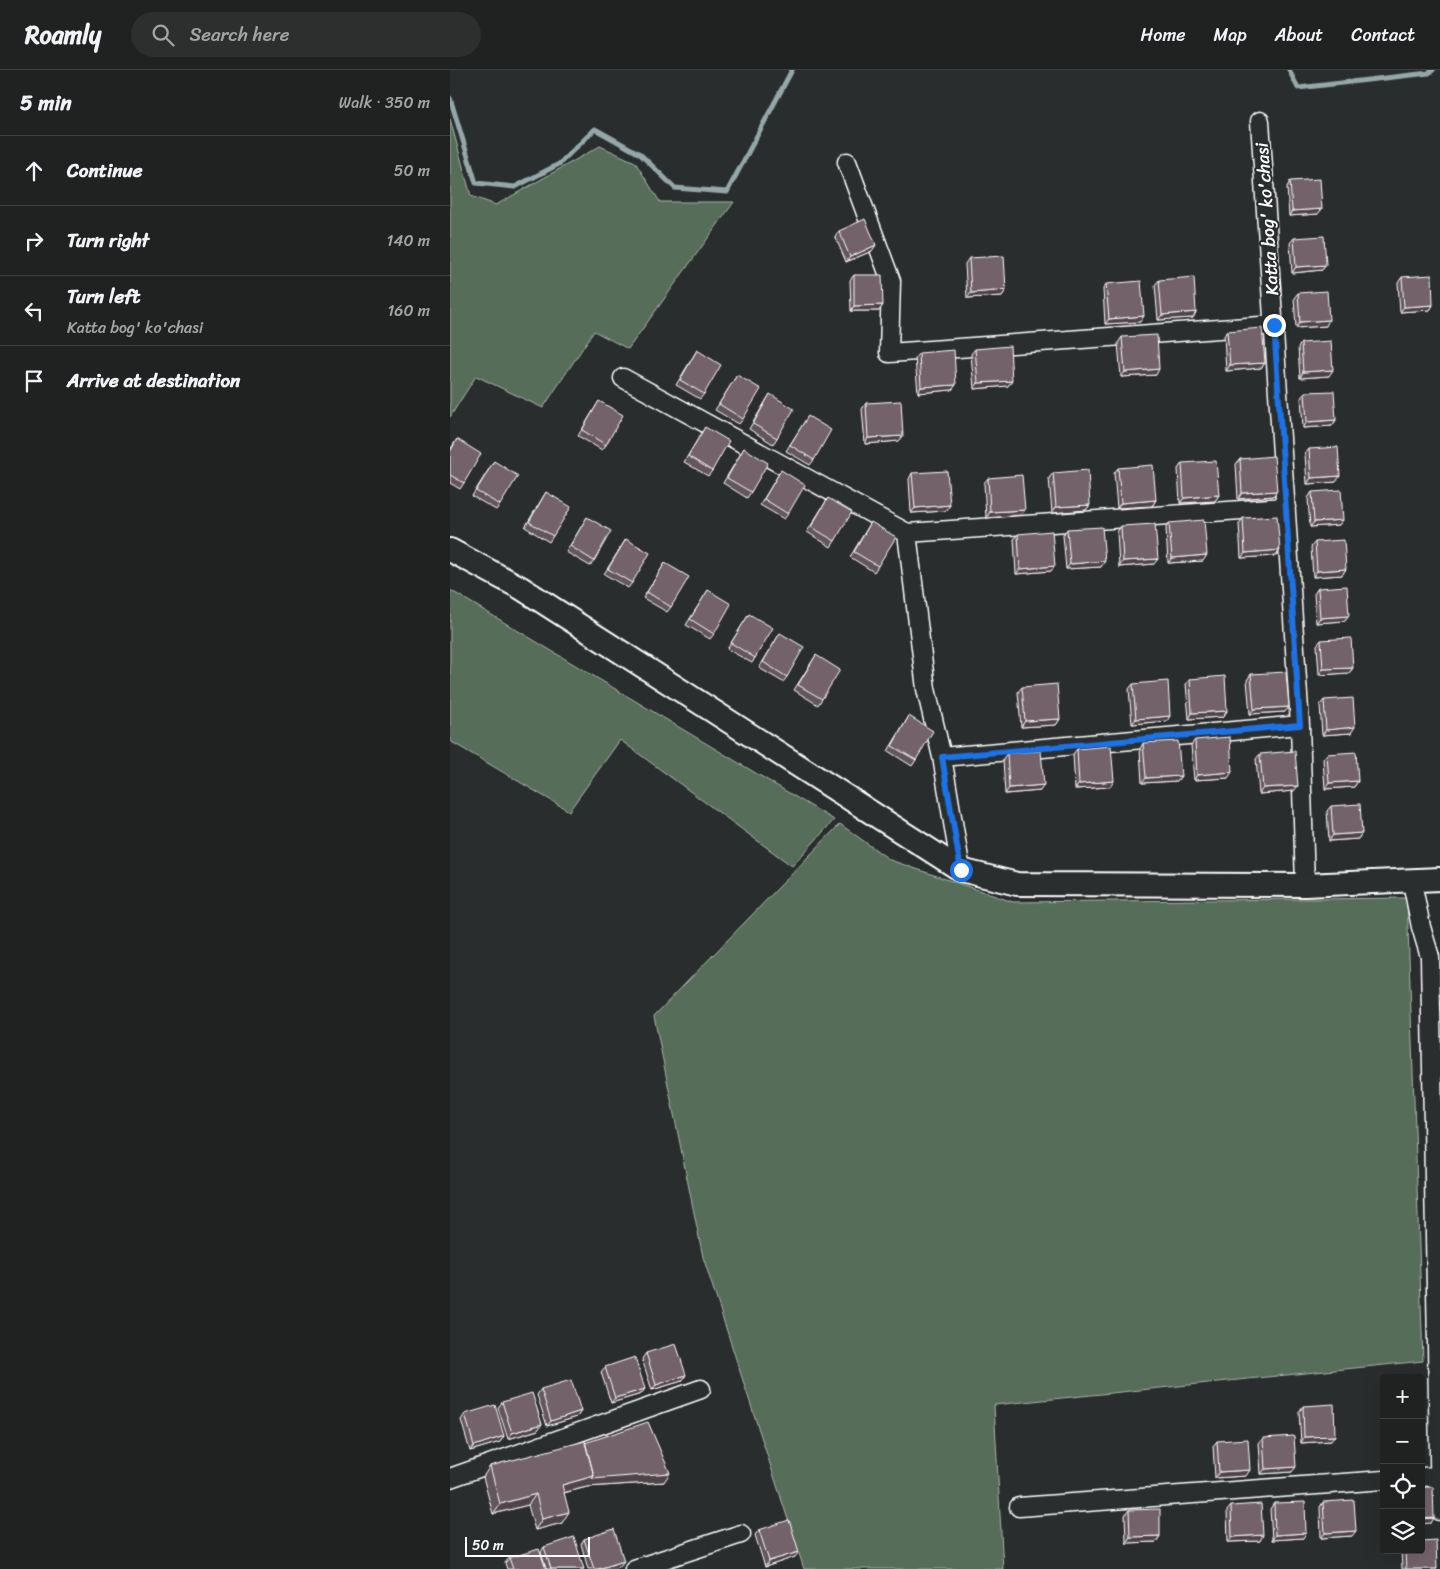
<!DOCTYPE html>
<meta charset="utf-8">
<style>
:root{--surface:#202222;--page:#2d2f2f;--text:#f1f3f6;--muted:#a2a4a5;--line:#3d3f40}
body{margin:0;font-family:Sriracha,sans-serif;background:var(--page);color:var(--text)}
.controls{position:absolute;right:15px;bottom:15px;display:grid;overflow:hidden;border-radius:5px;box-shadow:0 5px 20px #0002}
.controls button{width:45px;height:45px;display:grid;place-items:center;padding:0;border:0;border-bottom:1px solid var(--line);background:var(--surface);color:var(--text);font:25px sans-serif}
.scale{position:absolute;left:15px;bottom:12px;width:125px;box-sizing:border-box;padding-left:5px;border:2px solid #fff;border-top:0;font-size:14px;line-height:18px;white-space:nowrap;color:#fff;-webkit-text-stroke:4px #2a2d2e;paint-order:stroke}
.stop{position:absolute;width:15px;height:15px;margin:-11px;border:4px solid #1a73e8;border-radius:50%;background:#fff}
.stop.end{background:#1a73e8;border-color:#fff;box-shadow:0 1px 5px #0008}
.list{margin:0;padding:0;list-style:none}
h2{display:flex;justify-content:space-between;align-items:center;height:65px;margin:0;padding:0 20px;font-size:21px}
h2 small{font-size:16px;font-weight:400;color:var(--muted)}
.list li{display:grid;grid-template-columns:32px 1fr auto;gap:15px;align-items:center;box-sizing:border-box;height:70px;padding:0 20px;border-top:1px solid var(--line)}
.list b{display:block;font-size:19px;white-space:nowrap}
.list p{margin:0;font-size:16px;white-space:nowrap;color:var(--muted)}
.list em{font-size:16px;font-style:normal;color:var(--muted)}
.icon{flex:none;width:28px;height:28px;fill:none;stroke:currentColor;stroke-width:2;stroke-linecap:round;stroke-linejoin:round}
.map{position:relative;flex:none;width:990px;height:1499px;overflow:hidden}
header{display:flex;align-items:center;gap:30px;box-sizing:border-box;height:70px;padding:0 25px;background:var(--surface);border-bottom:1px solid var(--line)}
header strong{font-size:24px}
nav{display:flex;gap:28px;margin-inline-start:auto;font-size:18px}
.search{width:350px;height:45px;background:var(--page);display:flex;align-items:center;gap:12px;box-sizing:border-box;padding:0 18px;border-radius:28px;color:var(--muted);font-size:19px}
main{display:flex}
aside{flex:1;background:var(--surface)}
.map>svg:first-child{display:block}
.green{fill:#566d5a;stroke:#aab6ac}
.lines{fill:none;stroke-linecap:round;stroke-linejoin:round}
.stream{stroke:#94a7a9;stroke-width:5}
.minor-casing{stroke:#fff;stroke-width:21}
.major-casing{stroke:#fff;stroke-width:26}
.minor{stroke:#2a2d2e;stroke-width:18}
.major{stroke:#2a2d2e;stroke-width:22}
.wall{fill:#63545b;stroke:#fff}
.shaded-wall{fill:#50454a;stroke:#fff}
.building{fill:#73626a;stroke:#fff}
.route{stroke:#1a73e8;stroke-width:6}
.labels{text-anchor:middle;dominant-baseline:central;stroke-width:4;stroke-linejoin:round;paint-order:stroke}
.street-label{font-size:18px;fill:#fff;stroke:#2a2d2e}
</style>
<header>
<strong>Roamly</strong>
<div class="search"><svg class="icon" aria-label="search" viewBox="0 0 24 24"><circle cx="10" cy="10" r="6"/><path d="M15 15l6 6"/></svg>Search here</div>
<nav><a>Home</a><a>Map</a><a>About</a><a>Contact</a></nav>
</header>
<main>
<aside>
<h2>5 min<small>Walk · 350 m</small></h2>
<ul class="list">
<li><svg class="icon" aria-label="ahead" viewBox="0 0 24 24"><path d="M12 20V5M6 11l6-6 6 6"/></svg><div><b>Continue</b></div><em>50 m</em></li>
<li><svg class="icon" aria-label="right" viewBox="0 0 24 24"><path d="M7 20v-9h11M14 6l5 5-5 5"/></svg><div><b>Turn right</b></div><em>140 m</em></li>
<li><svg class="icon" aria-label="left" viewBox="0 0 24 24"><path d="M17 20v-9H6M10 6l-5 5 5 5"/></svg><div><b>Turn left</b><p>Katta bog' ko'chasi</p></div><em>160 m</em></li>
<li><svg class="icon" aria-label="arrive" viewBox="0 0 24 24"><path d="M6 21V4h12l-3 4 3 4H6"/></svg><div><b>Arrive at destination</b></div></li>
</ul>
</aside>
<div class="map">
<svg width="990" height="1499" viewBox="0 0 990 1499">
<rect width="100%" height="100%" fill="#2a2d2e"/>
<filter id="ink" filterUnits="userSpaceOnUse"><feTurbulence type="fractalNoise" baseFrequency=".02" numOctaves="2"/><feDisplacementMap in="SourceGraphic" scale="10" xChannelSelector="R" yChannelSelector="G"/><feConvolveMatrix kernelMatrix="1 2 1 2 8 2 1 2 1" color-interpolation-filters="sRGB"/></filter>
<g filter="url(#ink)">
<!-- green -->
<path class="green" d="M0,49l21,77 25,9 104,-59 35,16 25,40h74l-106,147 -34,-18 -51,77 -67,-32 -26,41z
M0,520l384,230 -42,46 -172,-126 -51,71 -119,-70z
M390,754l50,36 123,42 394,-4 16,463 -429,44 9,164h-199l-101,-312 -49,-241z"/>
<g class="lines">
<!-- stream -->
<path class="stream" d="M839,0l9,18 131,-15 4,-3
M0,28l26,85 39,4 44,-23 36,-35 45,25 35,34 52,4 65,-122"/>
<defs>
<path id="minor" d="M810,51l40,604 5,160
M397,92l44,119 -2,72 385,-28
M173,308l284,155 379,-26
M457,463l19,156 16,68 19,113
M492,687l358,-32
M962,812l9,45 9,30 10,554
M971,1407l18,-1
M0,1408l251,-89
M569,1437l365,-27
M184,1499l107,-35"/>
<path id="major" d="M0,480l71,38 440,282 56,14 288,1 135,-6"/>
</defs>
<!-- minor casing -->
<use href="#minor" class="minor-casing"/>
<!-- major casing -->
<use href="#major" class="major-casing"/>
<!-- minor -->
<use href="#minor" class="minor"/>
<!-- major -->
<use href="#major" class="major"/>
</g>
<!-- wall -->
<path class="wall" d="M840,111l28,33 -29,2 -2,-29z
M389,161l33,20 -26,11 -11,-26z
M844,168l32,27 -4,5 -30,3 -2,-30z
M519,188l37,32 -4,6 -35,2 -2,-34z
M404,205l29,30 -4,6h-28l-1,-31z
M952,207l31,28 -3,5 -30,2 -2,-29z
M709,210l37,32 -3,6 -35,2 -3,-35z
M656,214l34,38 -35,2 -2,-35z
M848,223l28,33 -30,2 -2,-30z
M777,261l38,32 -4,5 -35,3 -2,-35z
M672,267l34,38 -35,2 -3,-34z
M851,273l28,33 -29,2 -2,-30z
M525,279l37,32 -4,5 -34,3 -3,-35z
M247,280l7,44 -4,5 -24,-14z
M469,283l33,37 -34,3 -3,-35z
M287,305l6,44 -4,5 -24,-14z
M855,322l31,28 -4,6 -29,2 -2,-30z
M320,324l7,44 -4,6 -24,-15z
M149,331l7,44 -4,5 -24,-14z
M416,333l37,33 -4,5 -34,3 -3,-35z
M358,346l6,44 -4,5 -24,-14z
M255,357l7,44 -4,5 -24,-14z
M7,369l7,44 -4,6 -10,-6v-33z
M294,378l7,44 -4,6 -24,-15z
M859,379l27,33 -29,2 -2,-30z
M790,389l37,32 -4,5 -35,3 -2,-35z
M44,391l6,44 -4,5 -24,-14z
M732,393l37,32 -4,6 -35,2 -2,-34z
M668,398l38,32 -4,6 -35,2 -3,-35z
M331,400l7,44 -4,5 -24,-14z
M462,403l38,32 -4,6 -35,2 -2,-34z
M603,403l37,32 -4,5 -34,3 -3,-35z
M538,408l33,37 -35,3 -2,-35z
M96,422l7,44 -4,6 -24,-15z
M862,422l31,28 -4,5 -29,2 -2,-29z
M378,428l7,43 -4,6 -24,-15z
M137,447l7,44 -4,5 -24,-14z
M793,448l37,32 -4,6 -35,2 -2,-34z
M421,452l7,44 -4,6 -24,-15z
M719,453l34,38 -35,2 -2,-35z
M671,456l33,38 -35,3 -2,-35z
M617,459l34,38 -35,2 -3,-34z
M568,464l33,37 -35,3 -2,-35z
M176,469l6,44 -4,5 -24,-14z
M865,472l31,27 -4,6 -29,2 -2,-30z
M215,493l6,44 -4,5 -24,-14z
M868,518l27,33 -29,2 -2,-29z
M258,520l6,44 -4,5 -24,-14z
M299,544l6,44 -3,5 -25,-14z
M330,563l7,44 -4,5 -24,-14z
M871,570l32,28 -4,5 -30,2 -2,-30z
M366,585l6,44 -4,6 -24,-15z
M801,604l34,38 -35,2 -3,-34z
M740,609l37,32 -4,6 -34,2 -3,-35z
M683,614l34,37 -35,3 -3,-35z
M572,617l38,32 -4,6 -35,2 -3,-35z
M874,630l27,33 -29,2 -2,-30z
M459,646l7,44 -4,6 -24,-15z
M745,670l33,38 -34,2 -3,-35z
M693,673l38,33 -4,5 -35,2 -2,-34z
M627,679l33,38 -35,2 -2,-35z
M557,683l33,38 -35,3 -2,-35z
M810,684l34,37 -35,3 -3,-35z
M877,684l31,27 -4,6 -29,2 -2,-30z
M881,736l31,27 -4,6 -29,2 -2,-30z
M196,1283l36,28 -30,9 -10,-31z
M155,1297l36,27 -30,9 -10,-31z
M91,1319l40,22 -4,6 -30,9 -10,-31z
M52,1332l36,28 -30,9 -10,-31z
M853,1336l28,35 -30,2 -2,-31z
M15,1344l39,22 -4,6 -30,9 -9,-31z
M813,1368l29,34 -31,2 -2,-31z
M767,1371l29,35 -31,2 -2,-32z
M135,1373l79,39 -77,5 -23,6 -2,30 -27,7 -7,-25 -35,9 -10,-37 7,-11z
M873,1432l29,34 -31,2 -1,-31z
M824,1433l29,35 -31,2 -2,-31z
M781,1436l29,35 -32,1 -1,-31z
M679,1440l31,26 -4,6 -30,1 -1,-28z
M309,1460l36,27 -30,10 -10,-32z
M134,1469l36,27 -8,3h-24l-7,-25z
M94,1477l40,22h-38l-5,-17z
M951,1480h20l16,19h-35z
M59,1488l37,11h-39l-2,-6z"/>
<!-- shaded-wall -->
<path class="shaded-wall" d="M872,139l-4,5 -29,2 3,-5z
M426,175l-4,6 -26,11 4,-5z
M876,195l-4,5 -30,3 4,-6z
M556,220l-4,6 -35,2 4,-5z
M433,235l-4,6h-28l3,-5z
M983,235l-3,5 -30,2 4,-5z
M746,242l-3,6 -35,2 4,-5z
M694,246l-4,6 -35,2 4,-5z
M879,250l-3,6 -30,2 4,-6z
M815,293l-4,5 -35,3 4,-6z
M709,299l-3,6 -35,2 4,-5z
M883,300l-4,6 -29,2 3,-6z
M562,311l-4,5 -34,3 4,-6z
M506,315l-4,5 -34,3 3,-6z
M886,350l-4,6 -29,2 4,-6z
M453,366l-4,5 -34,3 3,-6z
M890,406l-4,6 -29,2 4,-6z
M827,421l-4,5 -35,3 4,-6z
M769,425l-4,6 -35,2 4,-5z
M706,430l-4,6 -35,2 4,-5z
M500,435l-4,6 -35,2 4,-5z
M640,435l-4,5 -34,3 4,-6z
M575,440l-4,5 -35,3 4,-6z
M893,450l-4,5 -29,2 4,-5z
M830,480l-4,6 -35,2 4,-5z
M757,485l-4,6 -35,2 4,-5z
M708,489l-4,5 -35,3 4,-6z
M655,491l-4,6 -35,2 4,-5z
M605,496l-4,5 -35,3 4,-5z
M896,499l-4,6 -29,2 4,-6z
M899,546l-4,5 -29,2 4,-5z
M903,598l-4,5 -30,2 4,-6z
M839,637l-4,5 -35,2 4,-5z
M777,641l-4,6 -34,2 3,-6z
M720,646l-3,5 -35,3 4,-5z
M610,649l-4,6 -35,2 4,-6z
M905,657l-4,6 -29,2 4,-5z
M782,702l-4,6 -34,2 3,-5z
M731,706l-4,5 -35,2 4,-5z
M664,711l-4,6 -35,2 4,-5z
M908,711l-4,6 -29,2 4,-6z
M594,715l-4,6 -35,3 4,-6z
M848,716l-4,5 -35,3 4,-6z
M912,763l-4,6 -29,2 4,-6z
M236,1305l-4,6 -30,9 4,-5z
M195,1319l-4,5 -30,9 4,-5z
M131,1341l-4,6 -30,9 4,-5z
M92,1354l-4,6 -30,9 4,-6z
M54,1366l-4,6 -30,9 4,-5z
M885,1366l-4,5 -30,2 3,-6z
M846,1397l-4,5 -31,2 4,-5z
M800,1400l-4,6 -31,2 4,-6z
M220,1403l-6,9 -77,5 -33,8 8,-10 32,-9z
M86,1424l-8,11 -35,9 7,-10z
M119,1442l-7,11 -27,7 7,-11z
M984,1448l-3,5 -10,1v-5z
M906,1461l-4,5 -31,2 4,-5z
M856,1463l-3,5 -31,2 3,-5z
M813,1465l-3,6 -32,1 4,-5z
M710,1466l-4,6 -30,1 4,-6z
M349,1482l-4,5 -30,10 4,-6z
M174,1491l-4,5 -8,3h-14z"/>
<!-- building -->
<path class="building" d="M870,109l2,30 -30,2 -2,-30z
M415,149l11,26 -26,12 -11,-26z
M874,166l2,29 -30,2 -2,-29z
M554,186l2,34 -35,3 -2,-35z
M404,205h28l1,30 -29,1z
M982,205l1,30 -29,2 -2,-30z
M744,207l2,35 -34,3 -3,-35z
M691,211l3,35 -35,3 -3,-35z
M877,221l2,29 -29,2 -2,-29z
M812,258l3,35 -35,2 -3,-34z
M707,265l2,34 -34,3 -3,-35z
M881,271l2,29 -30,2 -2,-29z
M560,276l2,35 -34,2 -3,-34z
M247,280l24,15 -17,29 -24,-14z
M504,280l2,35 -35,2 -2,-34z
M287,305l24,14 -18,30 -24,-15z
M884,321l2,29 -29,2 -2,-30z
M320,324l24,15 -17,29 -24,-14z
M149,331l24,14 -17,30 -24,-15z
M451,331l2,35 -35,2 -2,-35z
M358,346l23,14 -17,30 -24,-15z
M255,357l24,14 -17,30 -24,-15z
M7,369l24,15 -17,29 -14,-8v-23z
M888,377l2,29 -29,2 -2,-29z
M294,378l24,15 -17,29 -24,-14z
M824,386l3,35 -35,2 -2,-34z
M44,391l24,15 -18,29 -24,-14z
M766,391l3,34 -35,3 -2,-35z
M703,395l3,35 -35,3 -3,-35z
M331,400l24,15 -17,29 -24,-15z
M638,400l2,35 -34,2 -3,-34z
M497,401l3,34 -35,3 -3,-35z
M572,405l3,35 -35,2 -2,-34z
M891,420l2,30 -29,2 -2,-30z
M96,422l25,15 -18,29 -24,-14z
M378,428l24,14 -17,29 -24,-14z
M827,446l3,34 -35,3 -2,-35z
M137,447l24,14 -17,30 -24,-15z
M754,450l3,35 -35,3 -3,-35z
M421,452l25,15 -18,29 -24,-14z
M705,454l3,35 -35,2 -2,-35z
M652,457l3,34 -35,3 -3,-35z
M602,461l3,35 -35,3 -2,-35z
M176,469l24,14 -18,30 -24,-14z
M894,470l2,29 -29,2 -2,-29z
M215,493l24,14 -18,30 -24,-15z
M897,516l2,30 -29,2 -2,-30z
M258,520l23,14 -17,30 -24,-15z
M299,544l24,14 -18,30 -24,-15z
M330,563l24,14 -17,30 -24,-15z
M901,568l2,30 -30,1 -2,-29z
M366,585l24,15 -18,29 -24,-14z
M836,602l3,35 -35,2 -3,-35z
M775,606l2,35 -35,2 -2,-34z
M718,611l2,35 -34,3 -3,-35z
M607,614l3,35 -35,2 -3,-34z
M903,628l2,29 -29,3 -2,-30z
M459,646l24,15 -17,29 -24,-14z
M780,667l2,35 -35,3 -2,-35z
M728,671l3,35 -35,2 -3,-35z
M661,676l3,35 -35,3 -2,-35z
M591,681l3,34 -35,3 -2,-35z
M845,681l3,35 -35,2 -3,-34z
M906,682l2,29 -29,2 -2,-29z
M910,734l2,29 -29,2 -2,-29z
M226,1274l10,31 -30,10 -10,-32z
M185,1287l10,32 -30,9 -10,-31z
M121,1310l10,31 -30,10 -10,-32z
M82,1323l10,31 -30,9 -10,-31z
M884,1334l1,32 -31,1 -1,-31z
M45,1335l9,31 -30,10 -9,-32z
M198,1352l22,51 -78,6 2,-3 -9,-33z
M844,1366l2,31 -31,2 -2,-31z
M798,1369l2,31 -31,2 -2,-31z
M135,1371l9,35 -32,9 7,27 -27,7 -6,-25 -36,10 -10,-38z
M971,1417h12l1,31 -13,1z
M904,1430l2,31 -31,2 -2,-31z
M855,1432l1,31 -31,2 -1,-32z
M811,1434l2,31 -31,2 -1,-31z
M710,1439v27l-30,1 -1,-27z
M339,1450l10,32 -30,9 -10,-31z
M164,1459l10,32 -26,8h-4l-10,-30z
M124,1467l10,32h-33l-7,-22z
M986,1470l1,29h-31l-1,-19h16v-9z
M89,1479l7,20h-33l-4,-11z"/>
</g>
<g class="lines" filter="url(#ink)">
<!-- route -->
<path class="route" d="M511,800l-19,-113 358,-32 -26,-400"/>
</g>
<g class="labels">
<!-- street labels -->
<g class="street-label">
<text transform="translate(817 149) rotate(-94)">Katta bog' ko'chasi</text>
</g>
</g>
</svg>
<div class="controls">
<button>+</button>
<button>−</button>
<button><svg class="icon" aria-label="locate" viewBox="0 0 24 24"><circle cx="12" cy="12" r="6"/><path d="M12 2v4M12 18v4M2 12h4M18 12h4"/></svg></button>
<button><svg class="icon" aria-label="layers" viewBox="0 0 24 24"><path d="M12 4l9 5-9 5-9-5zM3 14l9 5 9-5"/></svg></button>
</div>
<div class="scale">50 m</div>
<div class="stop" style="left:511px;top:800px"></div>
<div class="stop end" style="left:824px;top:255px"></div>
</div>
</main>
